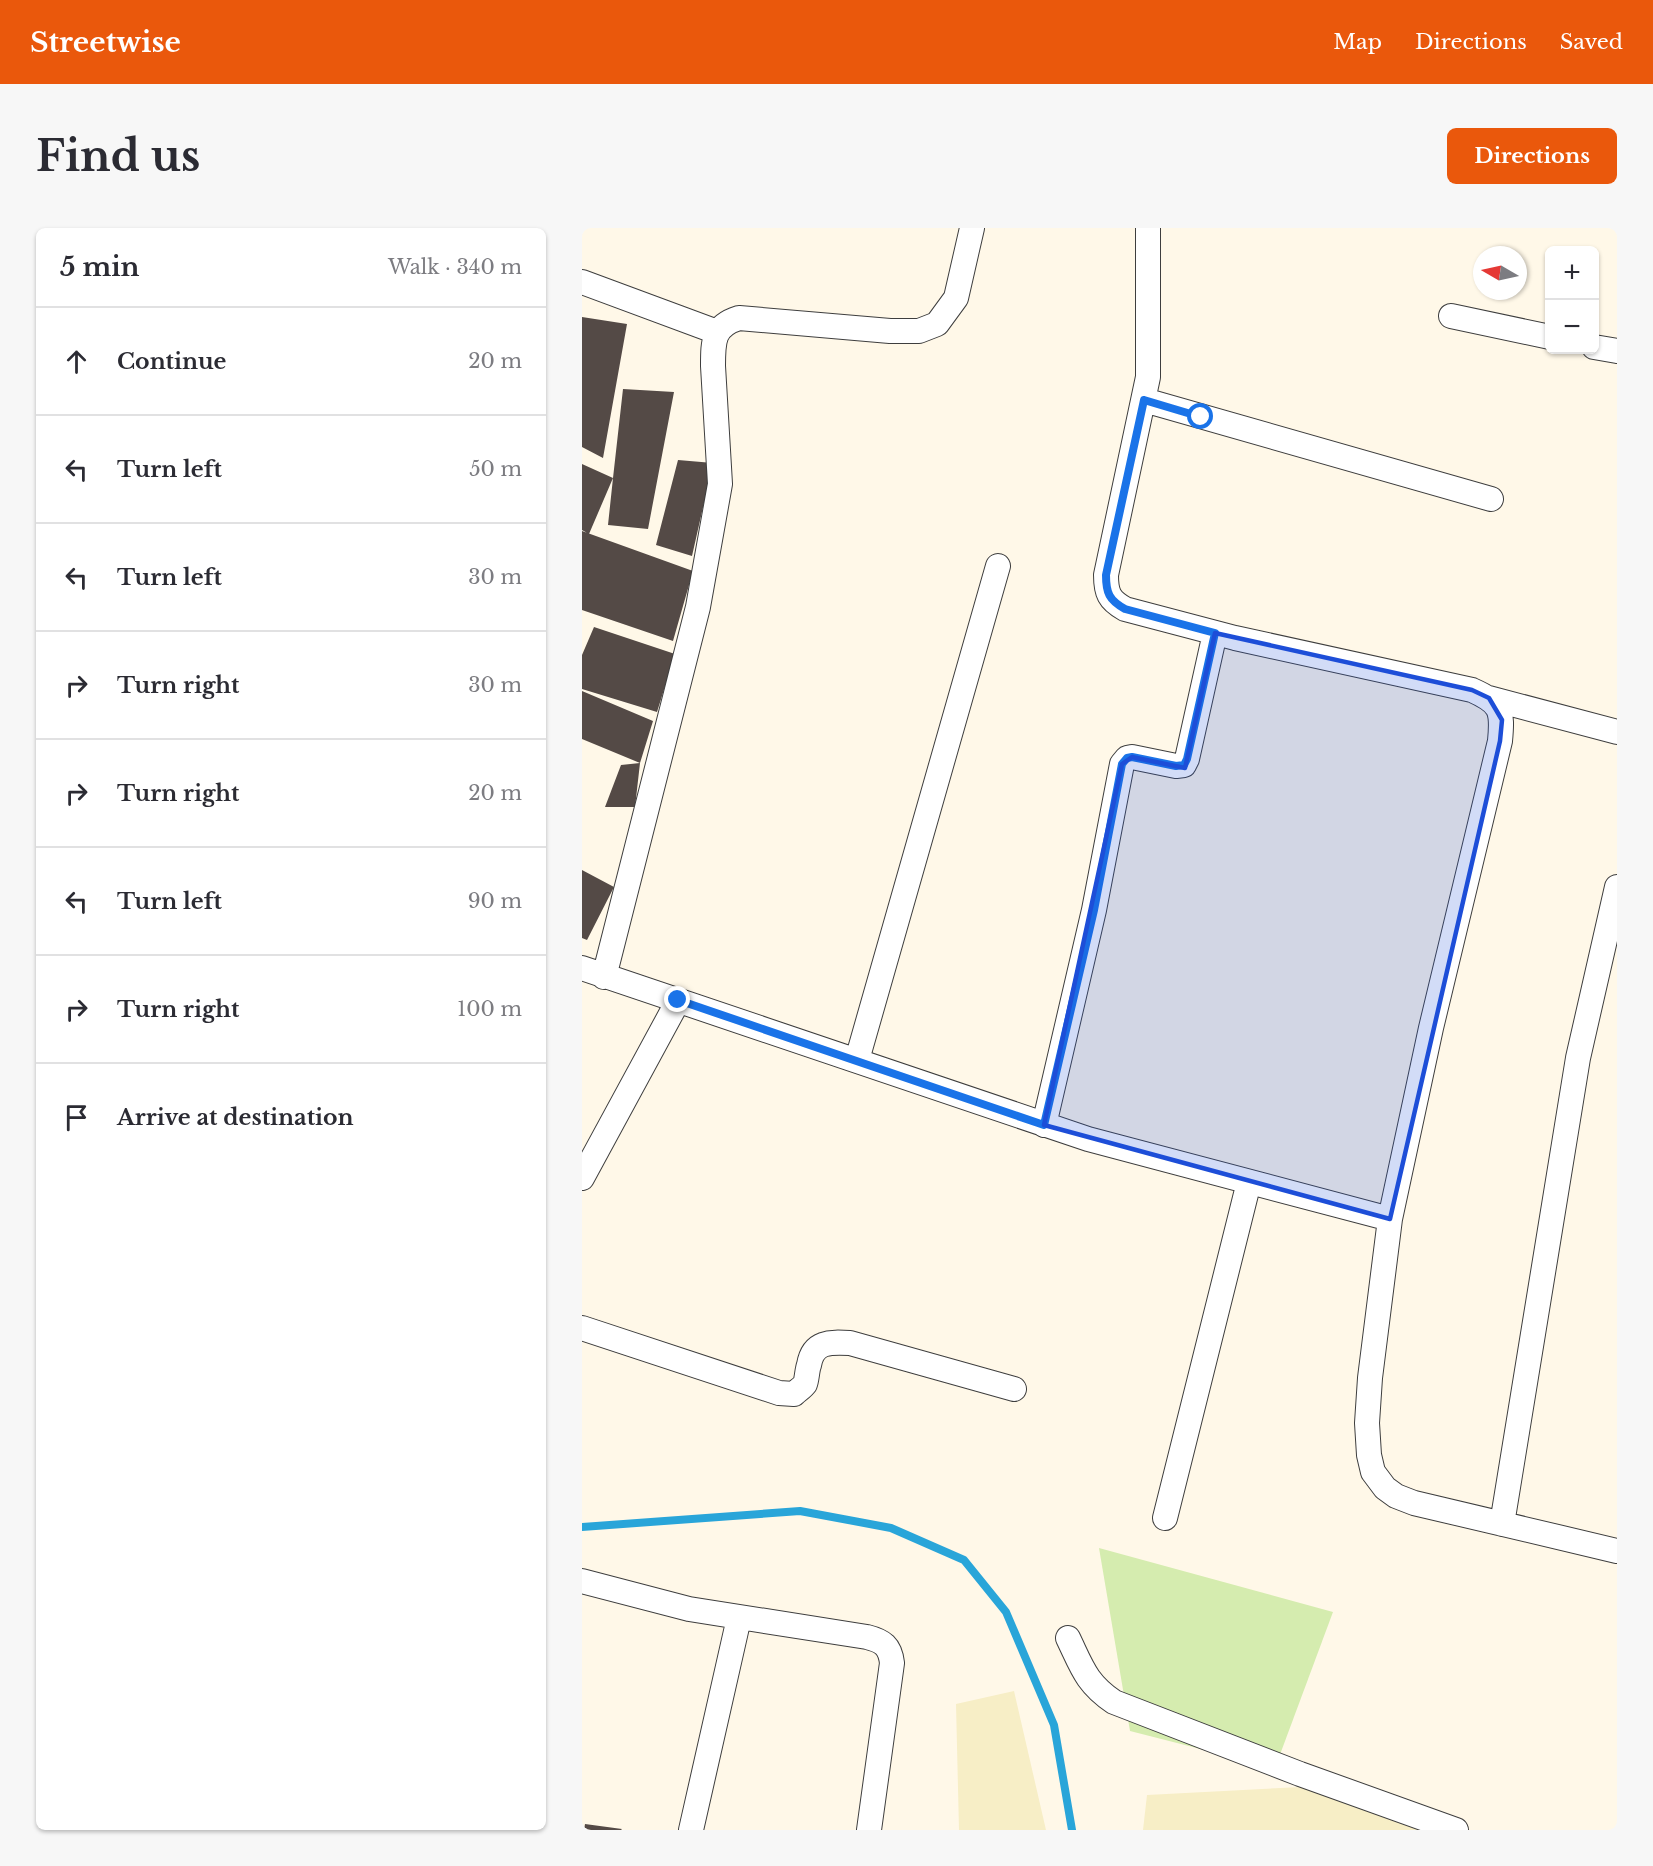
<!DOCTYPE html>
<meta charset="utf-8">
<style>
:root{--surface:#fff;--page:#f7f7f7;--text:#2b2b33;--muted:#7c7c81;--line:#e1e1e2;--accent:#ea580c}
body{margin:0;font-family:"Libre Baskerville",serif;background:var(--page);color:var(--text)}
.controls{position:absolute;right:18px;top:18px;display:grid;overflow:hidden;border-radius:9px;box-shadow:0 2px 4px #0004}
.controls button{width:54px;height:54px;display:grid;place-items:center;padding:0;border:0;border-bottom:2px solid var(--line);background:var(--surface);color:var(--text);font:30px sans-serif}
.compass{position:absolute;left:891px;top:18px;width:54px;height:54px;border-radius:50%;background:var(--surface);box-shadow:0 2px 4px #0004;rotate:279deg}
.stop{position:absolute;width:18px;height:18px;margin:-14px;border:4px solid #1a73e8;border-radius:50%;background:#fff}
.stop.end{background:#1a73e8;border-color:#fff;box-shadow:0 2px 6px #0008}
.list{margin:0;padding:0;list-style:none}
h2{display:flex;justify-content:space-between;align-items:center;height:78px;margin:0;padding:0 24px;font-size:26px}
h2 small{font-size:20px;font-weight:400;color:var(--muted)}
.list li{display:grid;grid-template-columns:39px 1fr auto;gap:18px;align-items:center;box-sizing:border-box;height:108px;padding:0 24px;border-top:2px solid var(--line)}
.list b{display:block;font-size:22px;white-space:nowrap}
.list em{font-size:20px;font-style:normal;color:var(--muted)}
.icon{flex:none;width:33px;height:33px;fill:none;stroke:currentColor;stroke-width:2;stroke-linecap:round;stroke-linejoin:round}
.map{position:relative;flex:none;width:1035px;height:1602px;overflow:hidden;border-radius:9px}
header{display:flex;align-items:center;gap:36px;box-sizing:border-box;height:84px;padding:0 30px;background:var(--accent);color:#fff}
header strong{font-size:28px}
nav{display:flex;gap:33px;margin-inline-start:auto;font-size:21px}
.intro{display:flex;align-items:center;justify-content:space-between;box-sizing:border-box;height:144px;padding:0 36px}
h1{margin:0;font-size:42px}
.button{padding:15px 27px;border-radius:9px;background:var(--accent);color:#fff;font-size:21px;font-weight:700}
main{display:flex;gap:36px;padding:0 36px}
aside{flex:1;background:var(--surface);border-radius:9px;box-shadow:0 2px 4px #0004}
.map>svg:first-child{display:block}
.farmland{fill:#f7eec6}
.green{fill:#d5ecaf}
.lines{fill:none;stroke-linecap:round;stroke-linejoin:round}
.stream{stroke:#29a5d9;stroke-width:8}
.building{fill:#544a46}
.street-casing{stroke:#3e3e3e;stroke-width:26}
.street{stroke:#fff;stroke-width:24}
.route{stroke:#1a73e8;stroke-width:8}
.marked{fill:#1d4ed8;fill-opacity:0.2;stroke:#1d4ed8;stroke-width:4.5;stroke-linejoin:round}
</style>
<header>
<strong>Streetwise</strong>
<nav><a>Map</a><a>Directions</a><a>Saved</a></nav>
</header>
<div class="intro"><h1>Find us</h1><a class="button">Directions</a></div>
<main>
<aside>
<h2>5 min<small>Walk · 340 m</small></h2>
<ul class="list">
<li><svg class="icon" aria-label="ahead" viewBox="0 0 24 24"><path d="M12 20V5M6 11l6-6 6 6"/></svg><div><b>Continue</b></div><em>20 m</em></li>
<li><svg class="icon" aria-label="left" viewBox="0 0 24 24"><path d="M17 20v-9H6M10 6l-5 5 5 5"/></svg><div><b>Turn left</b></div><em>50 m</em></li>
<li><svg class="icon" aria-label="left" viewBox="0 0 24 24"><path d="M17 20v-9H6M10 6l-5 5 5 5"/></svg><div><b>Turn left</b></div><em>30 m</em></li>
<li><svg class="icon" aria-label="right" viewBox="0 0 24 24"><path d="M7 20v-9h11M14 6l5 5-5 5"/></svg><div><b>Turn right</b></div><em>30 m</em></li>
<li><svg class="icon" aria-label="right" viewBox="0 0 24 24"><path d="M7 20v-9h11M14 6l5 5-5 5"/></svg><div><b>Turn right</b></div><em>20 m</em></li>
<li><svg class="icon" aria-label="left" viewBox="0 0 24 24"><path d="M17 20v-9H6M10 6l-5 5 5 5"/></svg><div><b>Turn left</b></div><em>90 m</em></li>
<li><svg class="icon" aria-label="right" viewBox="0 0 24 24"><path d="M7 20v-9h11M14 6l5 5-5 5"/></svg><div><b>Turn right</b></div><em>100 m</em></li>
<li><svg class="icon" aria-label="arrive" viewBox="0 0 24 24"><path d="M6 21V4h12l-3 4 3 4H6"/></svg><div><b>Arrive at destination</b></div></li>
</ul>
</aside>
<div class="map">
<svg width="1035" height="1602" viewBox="0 0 1035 1602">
<rect width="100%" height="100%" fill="#fff8e8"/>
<!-- farmland -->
<path class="farmland" d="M432,1463l32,139h-87l-3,-126z
M719,1559l119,41 -1,2h-276l4,-35z"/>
<!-- green -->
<path class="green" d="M517,1320l234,64 -58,156 -145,-37z"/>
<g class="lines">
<!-- stream -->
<path class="stream" d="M0,1299l218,-16 91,17 73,32 42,52 48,113 18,105"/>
</g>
<!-- building -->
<path class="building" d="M0,89l45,7 -24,134 -21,-11z
M41,161l51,3 -26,137 -40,-4 5,-47 -24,56 -7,-4v-66l31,14z
M96,232l35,3 -21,93 -36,-11z
M0,303l111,40 -20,70 -91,-31z
M12,399l81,27 -18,58 -75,-23v-34z
M0,463l71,30 -13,42 -58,-24z
M58,535l-5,44h-30l16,-42z
M0,642l32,17 -27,53 -5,-2z
M3,1596l37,5 -1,1h-37z"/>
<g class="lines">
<defs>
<path id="street" d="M566,0v149l-42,198c0,18 3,25 19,34l110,29 237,52c29,13 31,20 28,51l-69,287 -41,191 -20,159 -3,45 2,32 4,17 12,16 11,8 18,7 203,48
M0,54l135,50
M869,88l99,21
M1012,119l23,4
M562,172l347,99
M907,470l128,34
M0,740l506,171 302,80
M22,749l94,-370 22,-123 -7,-118c0,-25 0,-40 26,-48l151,13h29l18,-7 19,-26 16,-70
M275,832l141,-494
M462,897l50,-215 28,-146 5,-6 5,-1 44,9 8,-1 3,-6 28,-126
M0,950l96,-177
M0,1100l197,65 15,1c3,-3 9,-7 11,-10 2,-5 2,-14 4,-19 4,-24 21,-23 41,-22l164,46
M583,1290l84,-336
M920,1296l76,-466 39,-171
M0,1353l107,28 178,28c16,4 23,9 25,26l-23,167
M486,1410c14,29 18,45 46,64l186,72 156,56
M109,1602l48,-212"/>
</defs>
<!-- street casing -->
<use href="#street" class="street-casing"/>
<!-- street -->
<use href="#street" class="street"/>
</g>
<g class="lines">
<!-- route -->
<path class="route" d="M96,772c122,41 244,83 366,125l50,-215 28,-146 5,-6 5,-1 44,9 8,-1 3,-6 28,-126 -90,-24c-16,-9 -19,-16 -19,-34l38,-175 57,17"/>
</g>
<!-- marked area -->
<path class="marked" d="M633,405l257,57 17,8 13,22 -2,21 -110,478 -346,-94 78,-361 10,-7 53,11z"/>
</svg>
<div class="controls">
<button>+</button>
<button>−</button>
</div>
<svg class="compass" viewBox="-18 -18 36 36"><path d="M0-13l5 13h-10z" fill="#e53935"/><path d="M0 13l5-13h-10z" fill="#7c7c81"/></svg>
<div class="stop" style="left:619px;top:189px"></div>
<div class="stop end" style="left:96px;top:772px"></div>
</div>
</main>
